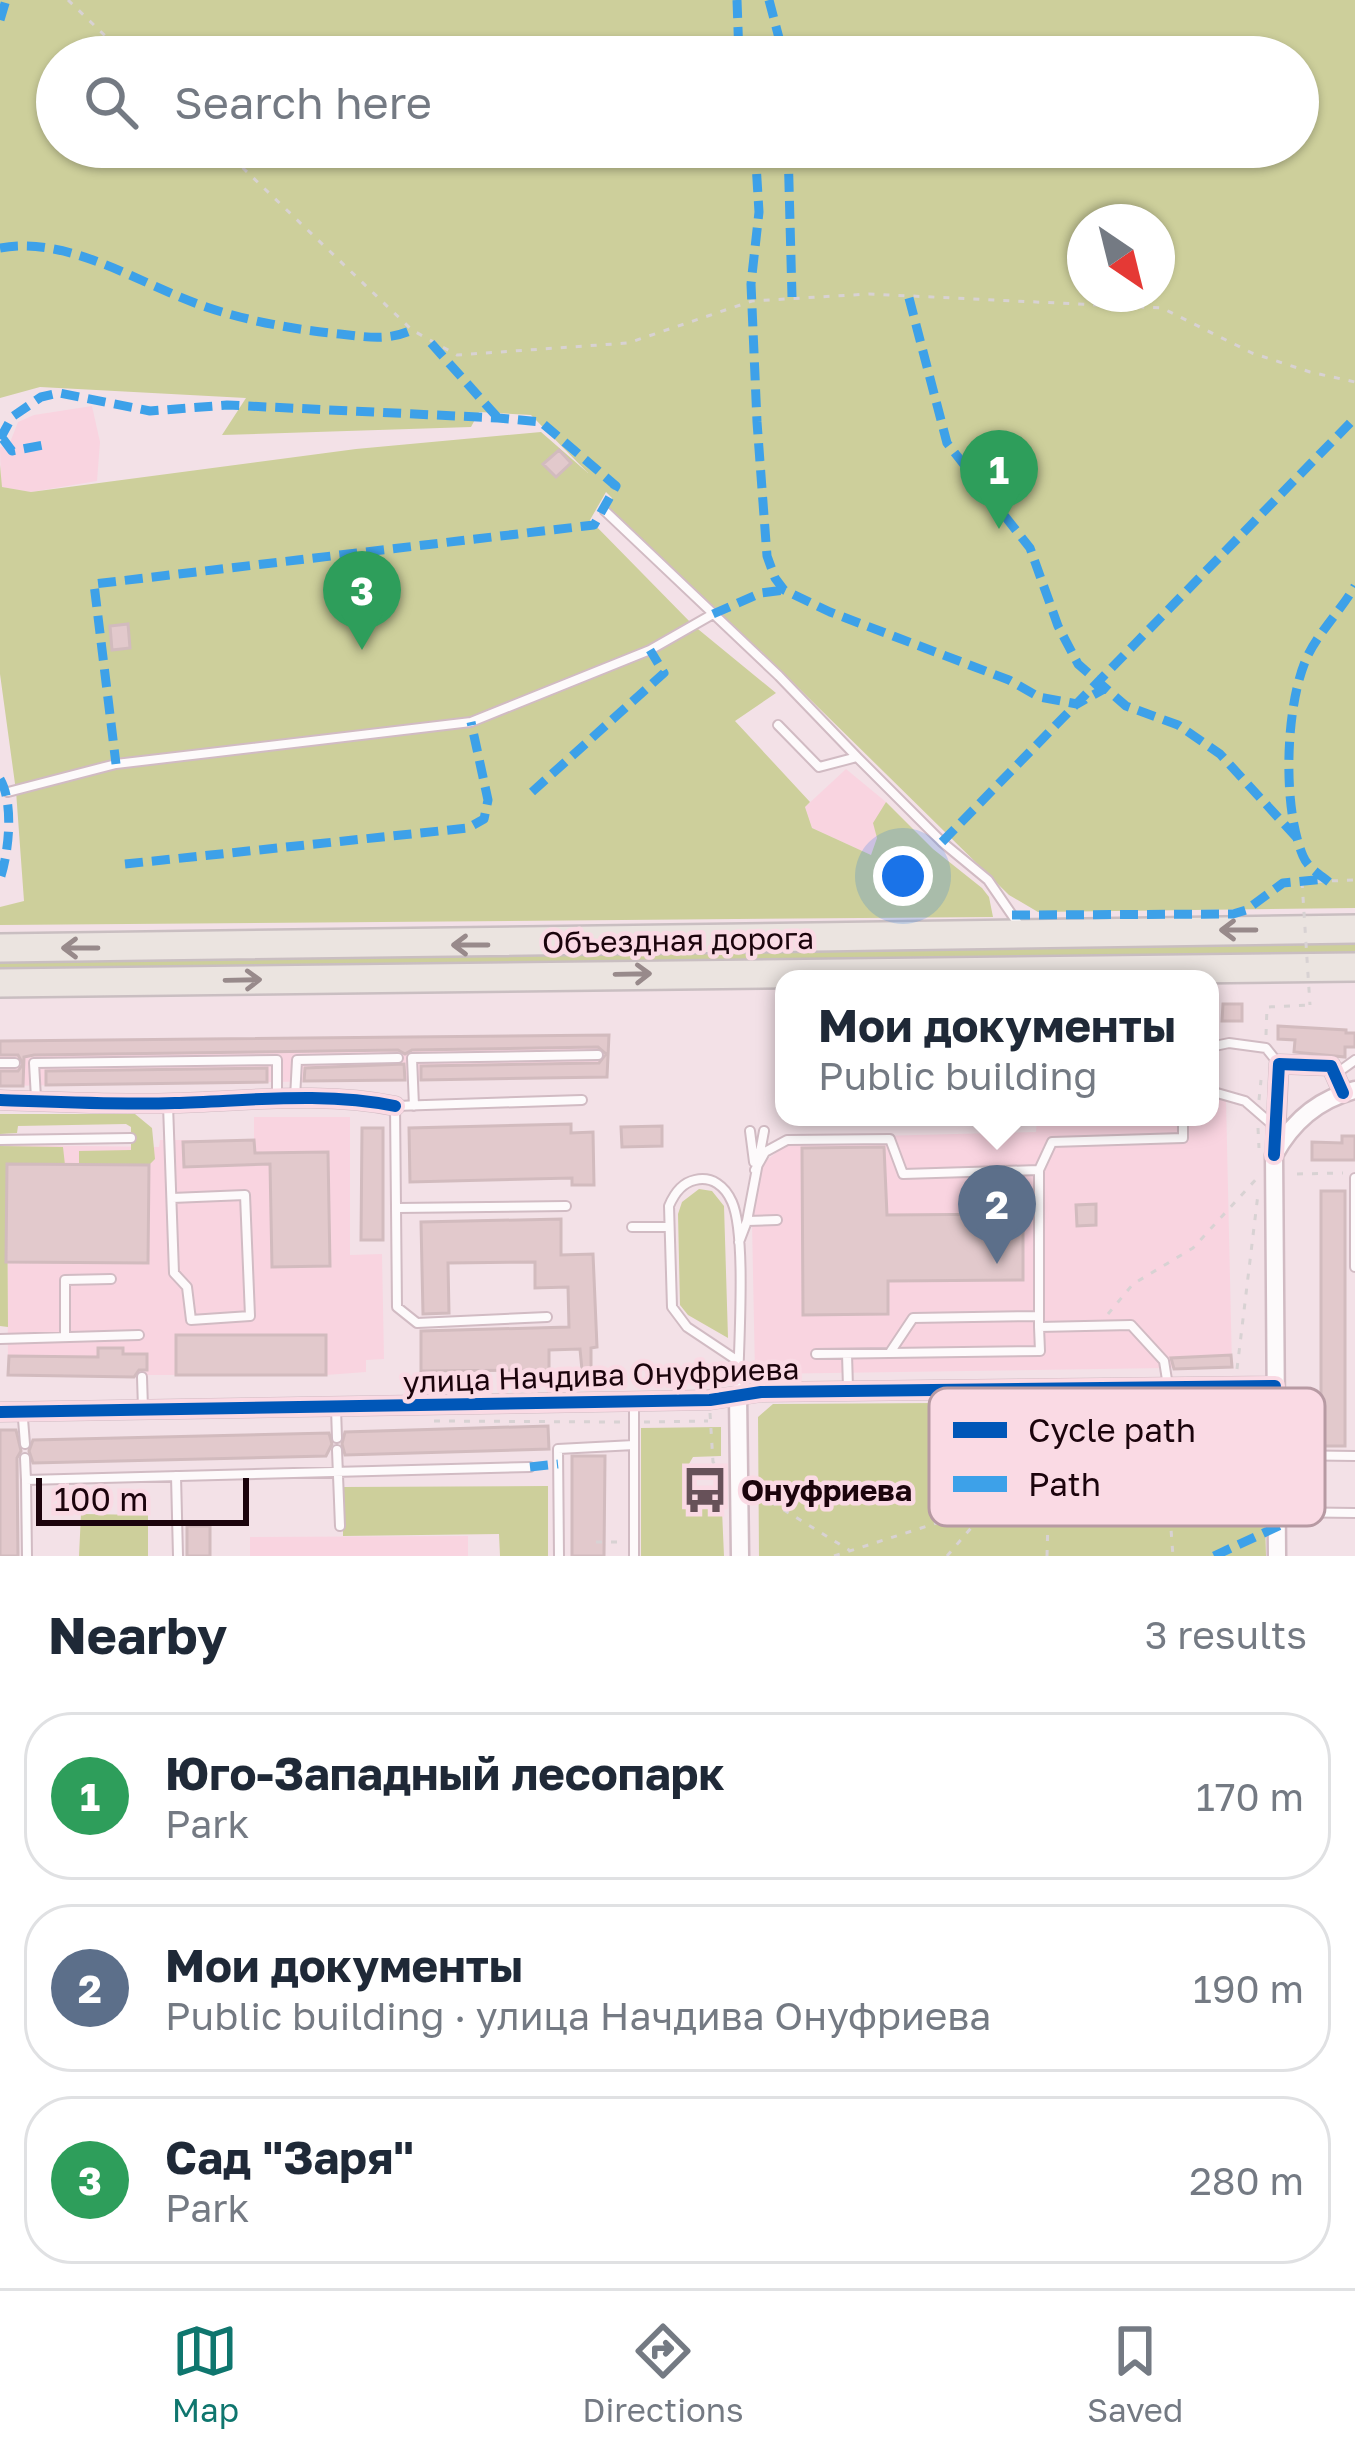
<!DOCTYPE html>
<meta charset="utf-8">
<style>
:root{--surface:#fff;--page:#f2f2f3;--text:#1f2937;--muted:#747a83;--line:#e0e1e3;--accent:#0f766e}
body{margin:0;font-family:"Golos Text",sans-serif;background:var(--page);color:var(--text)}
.compass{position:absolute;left:1067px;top:204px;width:108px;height:108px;border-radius:50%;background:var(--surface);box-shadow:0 3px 9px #0004;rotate:145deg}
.scale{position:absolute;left:36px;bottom:30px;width:213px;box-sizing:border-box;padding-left:12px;border:6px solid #1b040c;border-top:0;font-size:33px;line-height:42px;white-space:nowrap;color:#1b040c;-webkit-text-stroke:9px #fadae4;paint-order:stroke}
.you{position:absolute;left:903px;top:876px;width:42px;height:42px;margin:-30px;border:9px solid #fff;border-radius:50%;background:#1a73e8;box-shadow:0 0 0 18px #1a73e833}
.badge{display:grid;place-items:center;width:78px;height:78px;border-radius:50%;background:var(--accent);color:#fff;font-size:39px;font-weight:700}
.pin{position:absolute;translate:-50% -99px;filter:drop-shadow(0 3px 6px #0008)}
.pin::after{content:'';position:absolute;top:63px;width:42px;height:36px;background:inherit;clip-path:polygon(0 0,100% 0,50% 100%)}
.popup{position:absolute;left:775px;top:970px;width:444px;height:156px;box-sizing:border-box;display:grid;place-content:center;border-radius:24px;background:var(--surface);filter:drop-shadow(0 3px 9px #0005);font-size:39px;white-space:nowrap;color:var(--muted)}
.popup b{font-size:45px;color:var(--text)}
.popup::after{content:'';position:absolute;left:50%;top:100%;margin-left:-24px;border:24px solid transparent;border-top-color:var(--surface)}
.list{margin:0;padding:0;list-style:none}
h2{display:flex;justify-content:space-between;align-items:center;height:156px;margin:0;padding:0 48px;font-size:51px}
h2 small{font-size:39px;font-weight:400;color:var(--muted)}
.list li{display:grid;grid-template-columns:78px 1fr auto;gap:36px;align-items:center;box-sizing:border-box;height:168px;margin:0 24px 24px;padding:0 24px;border:3px solid var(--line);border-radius:48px}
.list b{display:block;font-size:45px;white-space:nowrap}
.list p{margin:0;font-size:39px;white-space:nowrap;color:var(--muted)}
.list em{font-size:39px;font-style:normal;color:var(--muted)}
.icon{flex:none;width:66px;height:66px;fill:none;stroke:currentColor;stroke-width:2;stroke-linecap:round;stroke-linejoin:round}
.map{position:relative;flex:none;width:1355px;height:1556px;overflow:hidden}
.search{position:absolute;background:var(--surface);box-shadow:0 3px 9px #0004;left:36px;right:36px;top:36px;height:132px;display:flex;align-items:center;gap:30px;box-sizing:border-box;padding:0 42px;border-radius:66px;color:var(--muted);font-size:45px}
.sheet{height:732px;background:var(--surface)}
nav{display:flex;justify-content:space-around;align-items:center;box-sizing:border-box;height:168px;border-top:3px solid var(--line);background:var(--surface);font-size:33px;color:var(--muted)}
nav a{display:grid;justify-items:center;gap:6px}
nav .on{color:var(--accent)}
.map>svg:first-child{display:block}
.built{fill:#f9d4e0}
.green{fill:#cdcf9b;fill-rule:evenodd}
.building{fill:#e2c9cc;stroke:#d2bbbe;stroke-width:3}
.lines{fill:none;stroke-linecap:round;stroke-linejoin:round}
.lane-casing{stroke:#d1bbc3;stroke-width:12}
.street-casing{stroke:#d1bbc3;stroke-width:21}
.primary-casing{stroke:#c9bec1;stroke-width:32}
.path{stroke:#d8d2d3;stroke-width:3;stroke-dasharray:6 9;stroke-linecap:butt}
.lane{stroke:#fdfafb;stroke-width:8}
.street{stroke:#fdfafb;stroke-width:16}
.primary{stroke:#ebe4e0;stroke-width:27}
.path-bridge{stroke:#d8d2d3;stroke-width:3;stroke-dasharray:6 9;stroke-linecap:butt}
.quiet{stroke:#3da1e9;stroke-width:9;stroke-dasharray:18 9;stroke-linecap:butt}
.cycleway-casing{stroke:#fadae4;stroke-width:20}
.cycleway{stroke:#0057b8;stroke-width:12}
.oneway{stroke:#988a8b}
.labels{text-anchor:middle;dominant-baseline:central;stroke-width:9;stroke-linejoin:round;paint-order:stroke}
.street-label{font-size:30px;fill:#1b040c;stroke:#fadae4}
.poi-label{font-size:30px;font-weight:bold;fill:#1b040c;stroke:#fadae4;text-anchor:start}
.key{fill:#fadae4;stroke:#b79aa3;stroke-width:3}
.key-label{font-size:33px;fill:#1b040c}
</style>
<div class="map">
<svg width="1355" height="1556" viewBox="0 0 1355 1556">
<rect width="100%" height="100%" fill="#f3e1e7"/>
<!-- built -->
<path class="built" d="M92,406l8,36 -3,39 -66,11 -30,-5 -1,-40 9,-2 9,-23 16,-7z
M846,769l40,33 -12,21 3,15 -6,17 -59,-27 -7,-21z
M609,1035l-2,42 -607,9v-45z
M1210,1100h16l6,267 -477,7 -3,-151 10,-59 32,-26 242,-6 1,-15h173z
M254,1117h96v138l32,-1 2,105 -18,1v12l-40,3h-318l-1,-230 152,2 1,-7h94z
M468,1536v20h-218v-19z"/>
<!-- green -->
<path class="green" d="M0,0h1355v908l-317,4 -29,-17 -248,-244 -5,9 -150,-143 6,-19 -6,-6 -16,28 103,105 83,68 -41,28 75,81 -5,5 7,21 59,27 6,-17 -4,-15 13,-21 47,47 49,39 7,9 4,20 -993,8v-18l24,-6 -8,-110 -16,-117v-209l2,22 29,5 325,-43 185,-17 47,41 -57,-58 -52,-3 -8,15 -249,8 24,-37 -206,-11 -40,11zM57,57h1241v90h-1241zM1085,222h72v72h-72z
M1355,943v15l-1355,10v-14z
M0,1114h135l17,14 3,31 -6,6h-70v-14l52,-1v-23l-5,-3 -108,2 -1,7 -17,1z
M0,1146l63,1 2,18h-58l1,162 -8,-1z
M699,1189l13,2 12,15 4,132 -40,-23 -8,-10 -2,-91 4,-12z
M1253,1401l9,11 4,144h-507l-1,-139 15,-13z
M721,1427v29l-28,1 -7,12 3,31 9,8 24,2 2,46h-83v-128z
M548,1486v70h-48l-1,-22 -156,2v-49z
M81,1514l67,1v41h-69z"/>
<!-- building -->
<path class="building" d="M559,450l12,13 -15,14 -13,-13z
M128,624l2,24 -18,2 -2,-24z
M1223,1004h19v17h-20z
M1278,1026l68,4v3h9v14h-10v10l-51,-5 1,-12 -17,-1z
M609,1035l-2,42 -186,3v-14l178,-3 7,-9 -8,-7 -186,3 -7,4 -7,-4 -364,5 -10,2 -1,29h-23v-15h18l5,-7 -5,-9h-18v-14z
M404,1064l1,16 -101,1 1,-13z
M267,1068v14l-221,3v-14z
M571,1124v9l22,-1 1,53h-22v-7l-162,4 -1,-54z
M662,1126v20l-40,1 -1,-20z
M362,1128h21v112h-22z
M1342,1136h13v24h-43v-18l30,1z
M254,1140l1,13 73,-1 2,114 -58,1 -2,-103 -86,3 -1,-25z
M884,1147l3,68 136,-1v66l-135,1v33l-85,1 -1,-167z
M7,1164l142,1 -1,98 -142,-1z
M1321,1191h24v255h-24z
M1096,1204v21l-19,1 -1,-21z
M561,1219v36l32,-1 4,93 -6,1v22h-9l-2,-21 -31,1v20l-128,1v-40l148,-4 -1,-40 -33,1v-26l-87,1 1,50 -26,1 -2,-92z
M176,1335h150v40h-150z
M98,1348h25v6h24v16h-8l-5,7 -126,-2 1,-19 89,1z
M1231,1355l1,12 -58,2 -3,-11z
M548,1426l1,23 -204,6 -3,-11 3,-12z
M0,1430h16l5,21 -4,7 1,98h-18z
M329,1433l3,11 -6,12 -293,7 -4,-12 4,-11z
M572,1456h33l-1,100h-32z
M187,1526h23v30h-23z"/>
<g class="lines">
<defs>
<path id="lane" d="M605,511l174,165 78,81
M778,725l41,42 38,-10 85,85 46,38 31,45
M8,792l108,-28 355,-42 179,-72 63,-36
M1210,1047l19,-4 37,5 12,15
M0,1063h15
M1337,1073l18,-13
M1210,1091l35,10 30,26
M36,1098l-2,-35 243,-3v38
M295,1098l2,-38 101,-2
M168,1105l6,168 13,14 4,33 59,-4 -5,-121 -73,3
M414,1106l-2,-48 186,-3
M750,1131l4,31
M0,1140l131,-2
M755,1170l10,-18 22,-12 103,-1 13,35 136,-4
M1355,1178v89
M398,1208l168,-2
M747,1221l30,-1
M632,1227h36
M739,1242l8,-21 17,-90
M547,1317l-130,6 -20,-16 -2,-201 187,-6
M65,1336v-56l46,-1
M0,1339l139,-4
M891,1351l22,-33 126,-2
M816,1354l224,-3 -1,-24
M847,1354l1,34
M142,1377l1,31
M1168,1386l-4,-25 -33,-36 -92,2v-157l13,-28 131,-4v-21
M738,1393c0,-42 9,-157 -6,-191 -7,-16 -20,-26 -37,-22 -14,3 -21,14 -26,26l3,101 15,20 51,34
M336,1409l1,29
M23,1419l2,25
M337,1450l3,76
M1278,1455l77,1
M25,1458l1,22
M176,1476l2,80
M1278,1512l77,1
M27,1556l-1,-76 504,-13
M559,1556l-1,-107 76,-4
M634,1556v-154"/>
<path id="street" d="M0,1100c58,2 117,5 175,3 72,-2 149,-12 220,3
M1275,1150l4,-86 52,2 12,27
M738,1395l2,161
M0,1412l710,-12 51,-8 514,-6
M1277,1556l-3,-401c18,-33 45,-56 81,-65"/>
<path id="primary" d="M0,948c452,-3 903,-15 1355,-19
M0,983l1355,-16"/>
</defs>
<!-- lane casing -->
<use href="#lane" class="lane-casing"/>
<!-- street casing -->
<use href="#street" class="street-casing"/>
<!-- primary casing -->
<use href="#primary" class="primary-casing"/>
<!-- path -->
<path class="path" d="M68,0l59,57
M221,147l191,183 45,25 171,-12 124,-42 117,-7 293,14 90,45 58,19 45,10
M1302,882l53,-2
M1266,1035l1,-28 43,-2
M1259,1100l2,-20
M1258,1128l1,20
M1297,1174l46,-1
M1108,1314l25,-30 60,-36 66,-72
M1237,1369l21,-175
M1292,1407h11
M710,1413l3,49 8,9 1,18
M434,1421l188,1
M644,1422l64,-1
M758,1494l91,56
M1020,1519l150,-3 3,40
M596,1542h24
M834,1556l393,-126 3,-26
M947,1556l42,-49
M1047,1556l1,-36"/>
<!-- lane -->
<use href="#lane" class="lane"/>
<!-- street -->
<use href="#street" class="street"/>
<!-- primary -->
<use href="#primary" class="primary"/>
<!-- path-bridge -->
<path class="path-bridge" d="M1302,882l8,123"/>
<!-- quiet -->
<path class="quiet" d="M737,0l2,57
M769,0l15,57
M0,20l6,-20
M755,147l4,65 -8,72 6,138 10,134 8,22 9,12 46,22 179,68 30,17 38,7 27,-15
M788,147l4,150
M0,248c67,-12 133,32 195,55 46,17 95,26 145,31 27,3 48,7 72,-4
M909,298l38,145 83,105 28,78 20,38 48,42 52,19 42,29 77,84
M431,343l67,75
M0,439l12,-22 29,-20 18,-4 91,18 77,-6 271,13 43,4 75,64 -22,39 -500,59 22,180
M3,439l9,12 37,-7
M713,614l48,-21 23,-3
M0,779c14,24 9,73 0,100
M532,792l132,-119 -14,-23
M942,842l413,-424
M125,864l343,-36 16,-9 4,-19 -17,-78
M1329,882c-10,-8 -21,-14 -26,-26 -21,-49 -18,-153 5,-201 12,-24 33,-45 47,-69
M1012,915l221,-1 13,-4 37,-27 42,-4
M530,1467l28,-3
M1170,1516l91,3 16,10
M1214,1556l95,-44"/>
<defs>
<path id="cycleway" d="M0,1100c58,2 117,5 175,3 72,-2 149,-12 220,3
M1274,1155l5,-91 52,2 12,27
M0,1412l710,-12 51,-8 514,-6"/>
</defs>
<!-- cycleway casing -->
<use href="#cycleway" class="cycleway-casing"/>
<!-- cycleway -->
<use href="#cycleway" class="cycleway"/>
</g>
<!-- one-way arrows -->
<defs><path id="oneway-shaft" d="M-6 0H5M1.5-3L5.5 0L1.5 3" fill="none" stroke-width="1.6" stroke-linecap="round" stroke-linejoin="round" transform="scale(3)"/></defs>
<g class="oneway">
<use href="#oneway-shaft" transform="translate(1238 930) rotate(180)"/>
<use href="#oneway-shaft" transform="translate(470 945) rotate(180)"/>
<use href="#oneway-shaft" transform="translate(80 948) rotate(180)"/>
<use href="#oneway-shaft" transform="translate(633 974) rotate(-1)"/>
<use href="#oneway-shaft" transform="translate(243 980) rotate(-1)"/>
</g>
<!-- icons -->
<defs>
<symbol id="bus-bare" viewBox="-9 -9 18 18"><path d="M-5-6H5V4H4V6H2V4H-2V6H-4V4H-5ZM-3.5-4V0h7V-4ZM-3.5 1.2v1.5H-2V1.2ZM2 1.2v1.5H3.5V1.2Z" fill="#675159" stroke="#fadae4" stroke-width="2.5" paint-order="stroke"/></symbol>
</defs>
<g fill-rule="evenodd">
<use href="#bus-bare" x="672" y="1457" width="66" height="66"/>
</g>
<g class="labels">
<!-- street labels -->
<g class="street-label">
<text transform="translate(678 940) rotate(-1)">Объездная дорога</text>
<text transform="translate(601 1375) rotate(-2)">улица Начдива Онуфриева</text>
</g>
<!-- poi labels -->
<g class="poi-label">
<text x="741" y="1490">Онуфриева</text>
</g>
</g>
<!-- legend -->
<rect x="929" y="1388" width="396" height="138" rx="18" class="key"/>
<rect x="953" y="1422" width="54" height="16" fill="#0057b8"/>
<rect x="953" y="1476" width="54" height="16" fill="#3da1e9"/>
<g class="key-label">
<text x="1028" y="1442">Cycle path</text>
<text x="1028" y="1496">Path</text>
</g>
</svg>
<svg class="compass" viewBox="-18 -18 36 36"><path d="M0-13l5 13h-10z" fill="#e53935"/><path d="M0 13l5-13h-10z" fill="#747a83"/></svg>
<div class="scale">100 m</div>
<div class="you"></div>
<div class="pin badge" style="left:999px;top:529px;background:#2e9e5b">1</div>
<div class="pin badge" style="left:997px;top:1264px;background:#5c6f8a">2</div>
<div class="popup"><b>Мои документы</b>Public building</div>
<div class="pin badge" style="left:362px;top:650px;background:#2e9e5b">3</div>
<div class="search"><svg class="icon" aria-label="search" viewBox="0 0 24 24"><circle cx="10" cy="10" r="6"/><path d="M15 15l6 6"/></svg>Search here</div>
</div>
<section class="sheet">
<h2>Nearby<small>3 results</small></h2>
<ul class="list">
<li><span class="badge" style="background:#2e9e5b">1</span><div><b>Юго-Западный лесопарк</b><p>Park</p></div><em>170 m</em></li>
<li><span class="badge" style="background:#5c6f8a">2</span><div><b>Мои документы</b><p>Public building · улица Начдива Онуфриева</p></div><em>190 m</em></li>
<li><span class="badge" style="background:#2e9e5b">3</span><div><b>Сад &quot;Заря&quot;</b><p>Park</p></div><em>280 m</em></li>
</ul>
</section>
<nav>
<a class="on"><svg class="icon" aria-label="map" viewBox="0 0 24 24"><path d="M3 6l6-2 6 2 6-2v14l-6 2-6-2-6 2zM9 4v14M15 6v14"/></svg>Map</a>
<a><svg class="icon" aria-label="directions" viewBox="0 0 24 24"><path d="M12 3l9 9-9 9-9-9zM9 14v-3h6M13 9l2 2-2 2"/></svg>Directions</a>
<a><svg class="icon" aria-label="saved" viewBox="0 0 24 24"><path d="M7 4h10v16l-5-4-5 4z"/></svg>Saved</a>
</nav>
